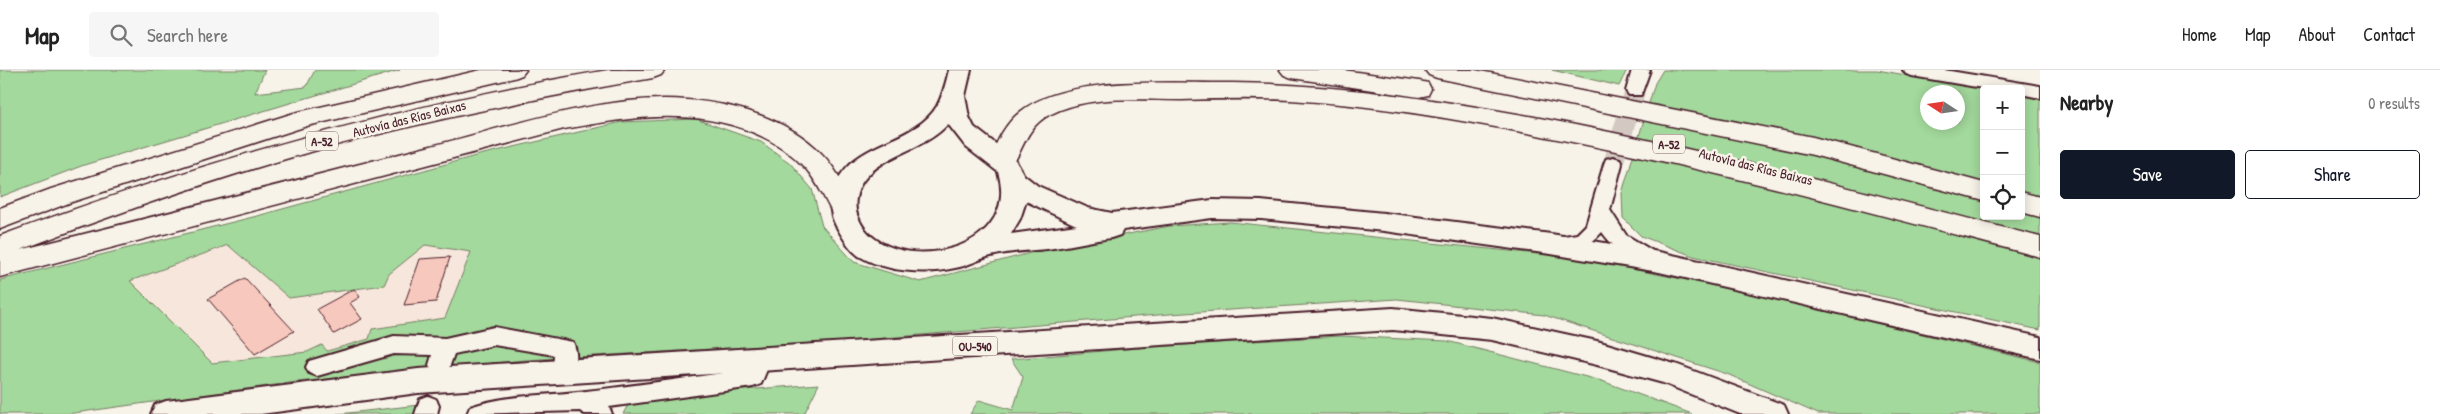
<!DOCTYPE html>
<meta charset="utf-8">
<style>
:root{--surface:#fff;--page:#f6f6f6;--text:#222;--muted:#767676;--line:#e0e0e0;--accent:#111827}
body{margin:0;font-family:"Patrick Hand",sans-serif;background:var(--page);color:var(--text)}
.controls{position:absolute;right:15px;top:15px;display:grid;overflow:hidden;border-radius:5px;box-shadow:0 2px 12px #0003}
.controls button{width:45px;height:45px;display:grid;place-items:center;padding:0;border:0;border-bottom:1px solid var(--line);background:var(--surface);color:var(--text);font:25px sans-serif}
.compass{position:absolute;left:1920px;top:15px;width:45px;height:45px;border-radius:50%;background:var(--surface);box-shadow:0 2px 12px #0003;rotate:282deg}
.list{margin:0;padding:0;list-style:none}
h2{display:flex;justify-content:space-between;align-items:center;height:65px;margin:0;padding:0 20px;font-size:21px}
h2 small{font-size:16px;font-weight:400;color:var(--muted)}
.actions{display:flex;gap:10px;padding:15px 20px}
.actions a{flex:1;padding:11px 0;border:1px solid var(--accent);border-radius:5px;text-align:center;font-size:18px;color:var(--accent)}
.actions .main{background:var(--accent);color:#fff}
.icon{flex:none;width:28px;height:28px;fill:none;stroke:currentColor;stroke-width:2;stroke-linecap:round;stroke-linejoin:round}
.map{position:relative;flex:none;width:2040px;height:344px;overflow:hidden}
header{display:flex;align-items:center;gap:30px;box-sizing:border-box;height:70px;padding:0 25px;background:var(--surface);border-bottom:1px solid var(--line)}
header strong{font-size:24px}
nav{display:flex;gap:28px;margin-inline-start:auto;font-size:18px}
.search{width:350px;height:45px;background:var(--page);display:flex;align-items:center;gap:12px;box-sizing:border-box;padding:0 18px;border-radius:5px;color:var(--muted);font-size:19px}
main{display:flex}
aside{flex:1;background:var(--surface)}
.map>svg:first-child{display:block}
.built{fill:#f7e6db}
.green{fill:#a3d99c;stroke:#767c64;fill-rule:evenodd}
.building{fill:#f7c8bd;stroke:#4a1f2b}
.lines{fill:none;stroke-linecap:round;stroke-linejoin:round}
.minor-tunnel{stroke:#d4c9c2;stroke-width:20;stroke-dasharray:20 10;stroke-linecap:butt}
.minor-casing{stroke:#4a1f2b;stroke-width:4}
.major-casing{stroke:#4a1f2b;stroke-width:4}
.highway-casing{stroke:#4a1f2b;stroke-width:3}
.minor{fill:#f7f3e8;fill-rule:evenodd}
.major{fill:#f7f3e8;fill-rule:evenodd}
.highway{fill:#f7f3e8;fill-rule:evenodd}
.labels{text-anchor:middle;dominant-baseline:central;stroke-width:5;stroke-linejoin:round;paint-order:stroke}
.shield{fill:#f7f3e8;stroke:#7e5f64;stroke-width:1}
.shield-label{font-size:12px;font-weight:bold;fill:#4a1f2b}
.street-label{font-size:14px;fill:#4a1f2b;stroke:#f7f3e8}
</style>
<header>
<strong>Map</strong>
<div class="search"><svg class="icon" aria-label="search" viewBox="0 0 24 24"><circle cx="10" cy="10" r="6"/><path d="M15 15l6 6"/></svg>Search here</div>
<nav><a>Home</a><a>Map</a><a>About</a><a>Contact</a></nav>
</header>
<main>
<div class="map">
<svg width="2040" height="344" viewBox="0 0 2040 344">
<rect width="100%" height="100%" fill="#f7f3e8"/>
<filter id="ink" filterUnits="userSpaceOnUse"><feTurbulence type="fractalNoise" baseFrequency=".02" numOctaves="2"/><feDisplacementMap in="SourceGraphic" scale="10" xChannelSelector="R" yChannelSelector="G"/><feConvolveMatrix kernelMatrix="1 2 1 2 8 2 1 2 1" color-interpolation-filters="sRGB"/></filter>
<g filter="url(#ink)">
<!-- built -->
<path class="built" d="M228,175l62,53 99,-24 36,-29 46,7 -26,66 -73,11 -3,10 -43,12 -4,-6 -15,7 -95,11 -82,-82z"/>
<!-- green -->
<path class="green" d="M0,0h265l-10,23 51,-6 9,-17h85l-316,95 -84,32z
M1552,0h75l-8,16z
M1663,0h214l110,19h-3v127h37v-121l19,3v232l-347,-74 -52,-20 -18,-18 -1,-25 33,-110zM1928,22h30v30h-30z
M696,49l65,23 29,21 22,26 10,37 32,36 66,20 114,-30 136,-26 60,-4 346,36 156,31 308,73v52h-222l-91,-40 -183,-59 -147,-16 -227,15 -321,27 -324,19 -229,22 -229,32h-67v-134l257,-64 222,-61 143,-33zM228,175l61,53 95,-13 5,-11 36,-29 46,7 -26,66 -73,11 -3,10 -42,12 -5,-6 -15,7 -95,11 -82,-82z
M1340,266l107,5 155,40 90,33h-722l9,-14 34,10 10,-33 -12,-18 138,-12z
M819,314l-15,30h-181l8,-15z
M419,335v9h-82l11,-1z"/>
<!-- building -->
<path class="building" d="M450,187l-14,45 -32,3 16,-46z
M245,208l49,53 -39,23 -47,-55z
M354,219l6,8 -10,6 12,16 -28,15 -17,-25z"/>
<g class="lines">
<!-- minor-tunnel -->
<path class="minor-tunnel" d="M1613,94l22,-73"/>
<defs>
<path id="minor" d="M1632,0h18l-9,25h-12l-3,-4z
M1903,0h41l96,16v12l-19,-4v-5h-33l-76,-13 -6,-2z
M1613,87l7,2 2,5 -12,46 16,25 30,18 3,5 -3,5 -7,3c-19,-6 -35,-17 -47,-34 -14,16 -31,23 -52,16l-3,-5 3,-5 27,-4 9,-9 18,-61 2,-5z
M494,257l79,15c5,10 4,26 -1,36l-8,3 -8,-3 -3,-6 1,-17 -60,-10 -40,9 -6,17 -8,3 -8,-3 -3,-6 3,-10 -38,-1 -77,22 -8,-3 -3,-6 3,-6 85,-25 51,2z
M760,281l8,3 3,6 -10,24 -8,3 -144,20 3,7h-28l-4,-3 -113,3 3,-7c38,-13 77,-11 116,-16 53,-6 106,-14 159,-21l7,-16z
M428,326l8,3 3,7 -2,8h-22l5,-15z"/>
<path id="major" d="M949,0h22l-6,26 4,21 5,10 40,31 10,17 14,11 50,22 24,5 100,-13 49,1 123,12 167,21 108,18 381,85v22l-381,-87 -108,-18 -167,-23 -123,-12 -49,-1 -89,12 -3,5 -9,3c-21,3 -42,8 -64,11 -18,2 -38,2 -56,7 -12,3 -23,10 -36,12 -30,7 -69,4 -96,-12 -10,-7 -17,-20 -23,-30 -11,-20 -4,-42 11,-59 24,-26 71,-29 90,-61 6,-11 9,-24 12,-36zM948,54l18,23 32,25c26,85 -116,107 -140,45 -5,-11 -2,-26 5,-36 21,-28 62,-31 85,-57zM1026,131l48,23 3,1 -66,9 9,-15z
M1393,238l99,10 105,23 81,24 106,40 4,9h-48l-77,-31 -66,-18 -105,-25 -99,-10 -975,63 -157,21h-110l4,-9 11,-4 252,-32z"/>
<path id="highway" d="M481,0h45l-4,5 -8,3 -207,48 -238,77 -69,26v-21l51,-19 243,-76z
M608,0h57l-4,5 -8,3c-111,19 -220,41 -328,70 -104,28 -205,64 -305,102 137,-34 274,-69 411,-104 78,-19 175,-53 256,-46 46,3 102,19 135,54 14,14 24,35 33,53l-4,7 -9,3 -9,-3c-9,-16 -16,-33 -28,-46 -14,-16 -33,-28 -53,-36 -63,-25 -124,-14 -188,-3l-564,148v-41c198,-74 400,-131 608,-166z
M1280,0h63l76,11 9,2 3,6 -3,6 -9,2 -127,-19 -8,-3z
M1425,0h50l338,67 171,46v18l-171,-46 -376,-77 -8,-3z
M1233,13c105,1 209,17 312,36 167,32 331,76 495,118v20c-164,-43 -327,-88 -493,-120 -85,-17 -171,-32 -257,-37 -36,-2 -72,-1 -108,0 -44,0 -93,-6 -133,15 -22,12 -25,32 -37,51l-9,3 -9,-3 -4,-6c6,-18 15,-36 30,-48 45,-38 156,-28 213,-29z
M2021,122l19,5v20l-19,-5z"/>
</defs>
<!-- minor casing -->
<use href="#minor" class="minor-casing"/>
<!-- major casing -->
<use href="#major" class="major-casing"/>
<!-- highway casing -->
<use href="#highway" class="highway-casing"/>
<!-- minor -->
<use href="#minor" class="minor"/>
<!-- major -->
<use href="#major" class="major"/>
<!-- highway -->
<use href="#highway" class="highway"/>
</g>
</g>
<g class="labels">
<!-- shield labels -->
<g class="shield">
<rect x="306" y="61.5" width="32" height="19" rx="4"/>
<rect x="1653" y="64.5" width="32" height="19" rx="4"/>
<rect x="952.5" y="266.5" width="45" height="19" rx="4"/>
</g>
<g class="shield-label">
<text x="322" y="71">A-52</text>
<text x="1669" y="74">A-52</text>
<text x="975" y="276">OU-540</text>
</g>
<!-- street labels -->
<g class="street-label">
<text transform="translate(409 48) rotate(-14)">Autovía das Rías Baixas</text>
<text transform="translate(1756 96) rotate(14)">Autovía das Rías Baixas</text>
</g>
</g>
</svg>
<div class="controls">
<button>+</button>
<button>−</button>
<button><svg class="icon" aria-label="locate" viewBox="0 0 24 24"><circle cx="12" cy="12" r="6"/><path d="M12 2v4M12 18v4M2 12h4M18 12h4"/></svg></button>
</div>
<svg class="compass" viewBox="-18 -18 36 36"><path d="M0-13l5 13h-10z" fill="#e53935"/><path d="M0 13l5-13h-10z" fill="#767676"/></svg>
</div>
<aside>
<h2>Nearby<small>0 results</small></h2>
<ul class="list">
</ul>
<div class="actions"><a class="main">Save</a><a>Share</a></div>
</aside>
</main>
